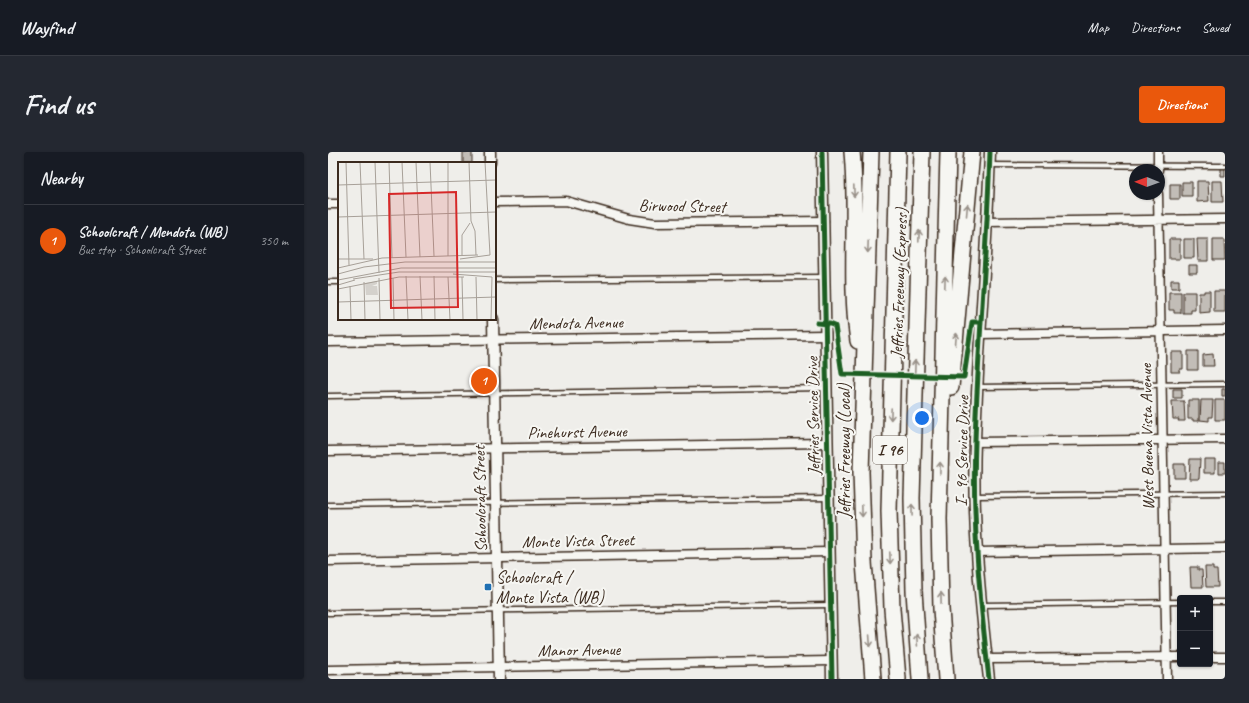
<!DOCTYPE html>
<meta charset="utf-8">
<style>
:root{--surface:#171b24;--page:#242831;--text:#f1f3f6;--muted:#9ea1a6;--line:#363941;--accent:#ea580c}
body{margin:0;font-family:Caveat,sans-serif;background:var(--page);color:var(--text)}
.controls{position:absolute;right:12px;bottom:12px;display:grid;overflow:hidden;border-radius:4px;box-shadow:0 1px 3px #0004}
.controls button{width:36px;height:36px;display:grid;place-items:center;padding:0;border:0;border-bottom:1px solid var(--line);background:var(--surface);color:var(--text);font:20px sans-serif}
.compass{position:absolute;left:801px;top:12px;width:36px;height:36px;border-radius:50%;background:var(--surface);box-shadow:0 1px 3px #0004;rotate:271deg}
.you{position:absolute;left:594px;top:266px;width:14px;height:14px;margin:-10px;border:3px solid #fff;border-radius:50%;background:#1a73e8;box-shadow:0 0 0 6px #1a73e833}
.badge{display:grid;place-items:center;width:26px;height:26px;border-radius:50%;background:var(--accent);color:#fff;font-size:13px;font-weight:700}
.pin{position:absolute;translate:-50% -50%;border:2px solid #fff;box-shadow:0 1px 4px #0006}
.list{margin:0;padding:0;list-style:none}
h2{display:flex;justify-content:space-between;align-items:center;height:52px;margin:0;padding:0 16px;font-size:17px}
h2 small{font-size:13px;font-weight:400;color:var(--muted)}
.list li{display:grid;grid-template-columns:26px 1fr auto;gap:12px;align-items:center;box-sizing:border-box;height:72px;padding:0 16px;border-top:1px solid var(--line)}
.list b{display:block;font-size:15px;white-space:nowrap}
.list p{margin:0;font-size:13px;white-space:nowrap;color:var(--muted)}
.list em{font-size:13px;font-style:normal;color:var(--muted)}
.map{position:relative;flex:none;width:897px;height:527px;overflow:hidden;border-radius:4px}
header{display:flex;align-items:center;gap:24px;box-sizing:border-box;height:56px;padding:0 20px;background:var(--surface);border-bottom:1px solid var(--line)}
header strong{font-size:19px}
nav{display:flex;gap:22px;margin-inline-start:auto;font-size:14px}
.intro{display:flex;align-items:center;justify-content:space-between;box-sizing:border-box;height:96px;padding:0 24px}
h1{margin:0;font-size:28px}
.button{padding:10px 18px;border-radius:4px;background:var(--accent);color:#fff;font-size:14px;font-weight:700}
main{display:flex;gap:24px;padding:0 24px}
aside{flex:1;background:var(--surface);border-radius:4px;box-shadow:0 1px 3px #0004}
.map>svg:first-child{display:block}
.building{fill:#c2bdb7;stroke:#3b2a1e}
.lines{fill:none;stroke-linecap:round;stroke-linejoin:round}
.service-casing{stroke:#3b2a1e;stroke-width:7}
.minor-casing{stroke:#3b2a1e;stroke-width:11}
.tertiary-casing{stroke:#3b2a1e;stroke-width:13}
.motorway-casing{stroke:#3b2a1e;stroke-width:18}
.service{stroke:#f6f6f2;stroke-width:4}
.minor{stroke:#f6f6f2;stroke-width:8}
.tertiary{stroke:#f6f6f2;stroke-width:10}
.motorway{stroke:#f6f6f2;stroke-width:15}
.cycleway-casing{stroke:#f6f6f2;stroke-width:8}
.cycleway{stroke:#1b5e20;stroke-width:5}
.oneway{stroke:#989088}
.poi-dot{fill:#1f6fb2;stroke:#f6f6f2;stroke-width:1.5}
.labels{text-anchor:middle;dominant-baseline:central;stroke-width:4;stroke-linejoin:round;paint-order:stroke}
.shield{fill:#f6f6f2;stroke:#73675e;stroke-width:1}
.shield-label{font-size:16px;font-weight:bold;fill:#3b2a1e}
.street-label{font-size:17px;fill:#3b2a1e;stroke:#f6f6f2}
.poi-label{font-size:17px;fill:#3b2a1e;stroke:#f6f6f2;text-anchor:start}
.inset-road{fill:none;stroke:#a7a098;stroke-width:1}
.view{fill:#d62828;fill-opacity:0.15;stroke:#d62828;stroke-width:2}
.inset-edge{fill:none;stroke:#3b2a1e;stroke-width:2}
</style>
<header>
<strong>Wayfind</strong>
<nav><a>Map</a><a>Directions</a><a>Saved</a></nav>
</header>
<div class="intro"><h1>Find us</h1><a class="button">Directions</a></div>
<main>
<aside>
<h2>Nearby<small></small></h2>
<ul class="list">
<li><span class="badge">1</span><div><b>Schoolcraft / Mendota (WB)</b><p>Bus stop · Schoolcraft Street</p></div><em>350 m</em></li>
</ul>
</aside>
<div class="map">
<svg width="897" height="527" viewBox="0 0 897 527">
<rect width="100%" height="100%" fill="#efeeea"/>
<filter id="ink" filterUnits="userSpaceOnUse"><feTurbulence type="fractalNoise" baseFrequency=".025" numOctaves="2"/><feDisplacementMap in="SourceGraphic" scale="8" xChannelSelector="R" yChannelSelector="G"/><feConvolveMatrix kernelMatrix="1 2 1 2 8 2 1 2 1" color-interpolation-filters="sRGB"/></filter>
<g filter="url(#ink)">
<!-- building -->
<path class="building" d="M135,0h9v11h-9z
M893,16h4v8h-4z
M869,29h11l1,20 -12,1z
M884,29h10l1,21h-11z
M854,30h10v14h-10z
M842,32h10v15h-10z
M841,87h11v20h-11z
M856,87h10v19h-10z
M869,87h11v22h-10z
M885,87h11l1,21h-12z
M861,113h8v8h-8z
M843,128h8v8h-8z
M876,139h6v21l-11,1v-20h5z
M886,139h11v21h-11z
M841,140h12v21h-7v-3h-5z
M855,140h12v18h-4v3h-8z
M860,199h10v19h-10z
M843,200h12v17h-3v3h-9z
M885,202l1,12h-11v-11z
M845,237h9v9h-9z
M894,237h3v7h-3z
M860,248h11v21h-6v-2h-5z
M873,248h12l-1,17h-3v4l-9,-1z
M887,248h10v20h-10z
M844,249h12l1,20h-7l1,-2h-6z
M862,307h10l-1,20h-10z
M876,307h11v14h-11z
M891,310h6v11h-6z
M846,312h11v14h-11z
M862,415h8v3h4l1,17h-12z
M877,415h8v3h4l1,17h-12z"/>
<g class="lines">
<defs>
<path id="service" d="M662,13l235,1
M167,128l329,-3
M0,130h11
M649,235l248,-3
M0,244l498,-8
M647,344l250,-3
M0,353l500,-7
M882,450h15
M654,453l198,-3
M0,461l502,-8"/>
<path id="minor" d="M830,0v18
M830,42l9,485
M167,50l71,-1 63,18 26,4 169,-2
M0,52h11
M660,70l237,-3
M652,182l245,-4
M0,190l497,-7
M646,290l251,-3
M0,299l499,-8
M649,400l248,-4
M0,409l501,-9
M882,505h15
M659,507l193,-2
M0,518l503,-9"/>
<path id="tertiary" d="M162,0v11
M494,0l10,527
M165,167l6,360
M661,527c-9,-79 -17,-158 -14,-238 3,-96 12,-192 15,-289"/>
<path id="motorway" d="M524,0c6,63 -3,127 6,189
M543,0l-10,320 3,90 9,117
M623,235l21,-235
M570,527l-6,-70 -3,-98 9,-359
M592,527l-6,-88 -2,-93 10,-346
M618,527l-5,-70 -2,-90 9,-367"/>
</defs>
<!-- service casing -->
<use href="#service" class="service-casing"/>
<!-- minor casing -->
<use href="#minor" class="minor-casing"/>
<!-- tertiary casing -->
<use href="#tertiary" class="tertiary-casing"/>
<!-- motorway casing -->
<use href="#motorway" class="motorway-casing"/>
<!-- service -->
<use href="#service" class="service"/>
<!-- minor -->
<use href="#minor" class="minor"/>
<!-- tertiary -->
<use href="#tertiary" class="tertiary"/>
<!-- motorway -->
<use href="#motorway" class="motorway"/>
<defs>
<path id="cycleway" d="M494,0l10,527
M489,171l13,1 5,2 7,48 122,3 8,-55h9
M661,527c-9,-79 -17,-158 -14,-238 3,-96 12,-192 15,-289"/>
</defs>
<!-- cycleway casing -->
<use href="#cycleway" class="cycleway-casing"/>
<!-- cycleway -->
<use href="#cycleway" class="cycleway"/>
</g>
<!-- one-way arrows -->
<defs><path id="oneway-shaft" d="M-6 0H5M1.5-3L5.5 0L1.5 3" fill="none" stroke-width="1.6" stroke-linecap="round" stroke-linejoin="round"/></defs>
<g class="oneway">
<use href="#oneway-shaft" transform="translate(526 39) rotate(88)"/>
<use href="#oneway-shaft" transform="translate(639 58) rotate(-85)"/>
<use href="#oneway-shaft" transform="translate(591 84) rotate(-88)"/>
<use href="#oneway-shaft" transform="translate(540 95) rotate(92)"/>
<use href="#oneway-shaft" transform="translate(617 130) rotate(-88)"/>
<use href="#oneway-shaft" transform="translate(628 187) rotate(-85)"/>
<use href="#oneway-shaft" transform="translate(587 214) rotate(-88)"/>
<use href="#oneway-shaft" transform="translate(563 262) rotate(92)"/>
<use href="#oneway-shaft" transform="translate(612 316) rotate(-89)"/>
<use href="#oneway-shaft" transform="translate(584 358) rotate(-91)"/>
<use href="#oneway-shaft" transform="translate(534 359) rotate(88)"/>
<use href="#oneway-shaft" transform="translate(562 406) rotate(88)"/>
<use href="#oneway-shaft" transform="translate(613 446) rotate(-91)"/>
<use href="#oneway-shaft" transform="translate(589 488) rotate(-94)"/>
<use href="#oneway-shaft" transform="translate(542 489) rotate(86)"/>
</g>
</g>
<!-- markers -->
<rect class="poi-dot" x="156" y="431" width="8" height="8" rx="2"/>
<g class="labels">
<!-- shield labels -->
<rect class="shield" x="545" y="284" width="34" height="28" rx="3"/>
<g class="shield-label">
<text x="562" y="298">I 96</text>
</g>
<!-- street labels -->
<g class="street-label">
<text transform="translate(354 54) rotate(1)">Birwood Street</text>
<text transform="translate(571 131) rotate(-88)">Jeffries Freeway (Express)</text>
<text transform="translate(248 171) rotate(-1)">Mendota Avenue</text>
<text transform="translate(485 264) rotate(-91)">Jeffries Service Drive</text>
<text transform="translate(249 280) rotate(-1)">Pinehurst Avenue</text>
<text transform="translate(819 285) rotate(-91)">West Buena Vista Avenue</text>
<text transform="translate(516 299) rotate(-90)">Jeffries Freeway (Local)</text>
<text transform="translate(634 299) rotate(-89)">I- 96 Service Drive</text>
<text transform="translate(152 347) rotate(-91)">Schoolcraft Street</text>
<text transform="translate(250 389) rotate(-1)">Monte Vista Street</text>
<text transform="translate(251 498) rotate(-1)">Manor Avenue</text>
</g>
<!-- poi labels -->
<g class="poi-label">
<text x="168" y="425">Schoolcraft /<tspan x="168" dy="20">Monte Vista (WB)</tspan></text>
</g>
</g>
<!-- overview -->
<g transform="translate(10 10)">
<rect width="158" height="158" fill="#efeeea"/>
<path d="M39,119v3l-5,2h5l1,9h-12l-1,-12z" fill="#d4d1cc"/>
<path class="inset-road" d="M8,0l3,103M22,0l4,97M37,0l4,111M51,0l3,96M64,0l4,95M78,0l4,95M92,0l4,94M131,0l2,59 4,10 1,24M147,0l5,93M0,23l158,-5M0,55l158,-5M124,93v-20l8,-12M110,94v-94M0,97h35M122,97l30,-4M0,106l44,-10 96,-3M0,112l26,-7 41,-5h91M115,112l39,3M68,114l2,44M82,114l2,44M96,114l1,44M110,115l2,43M124,115l1,43M138,115l1,43M41,116l1,42M55,116l1,42M15,117l46,-7h97M0,118l63,-12h95M26,120l1,38M0,123l17,-5M12,124l1,34M0,127l61,-12h65M0,140l158,-5M153,158l1,-43"/>
<path class="view" d="M118,30l2,115 -67,1 -2,-114z"/>
<rect width="158" height="158" class="inset-edge"/>
</g>
</svg>
<div class="controls">
<button>+</button>
<button>−</button>
</div>
<svg class="compass" viewBox="-18 -18 36 36"><path d="M0-13l5 13h-10z" fill="#e53935"/><path d="M0 13l5-13h-10z" fill="#9ea1a6"/></svg>
<div class="you"></div>
<div class="pin badge" style="left:156px;top:229px">1</div>
</div>
</main>
